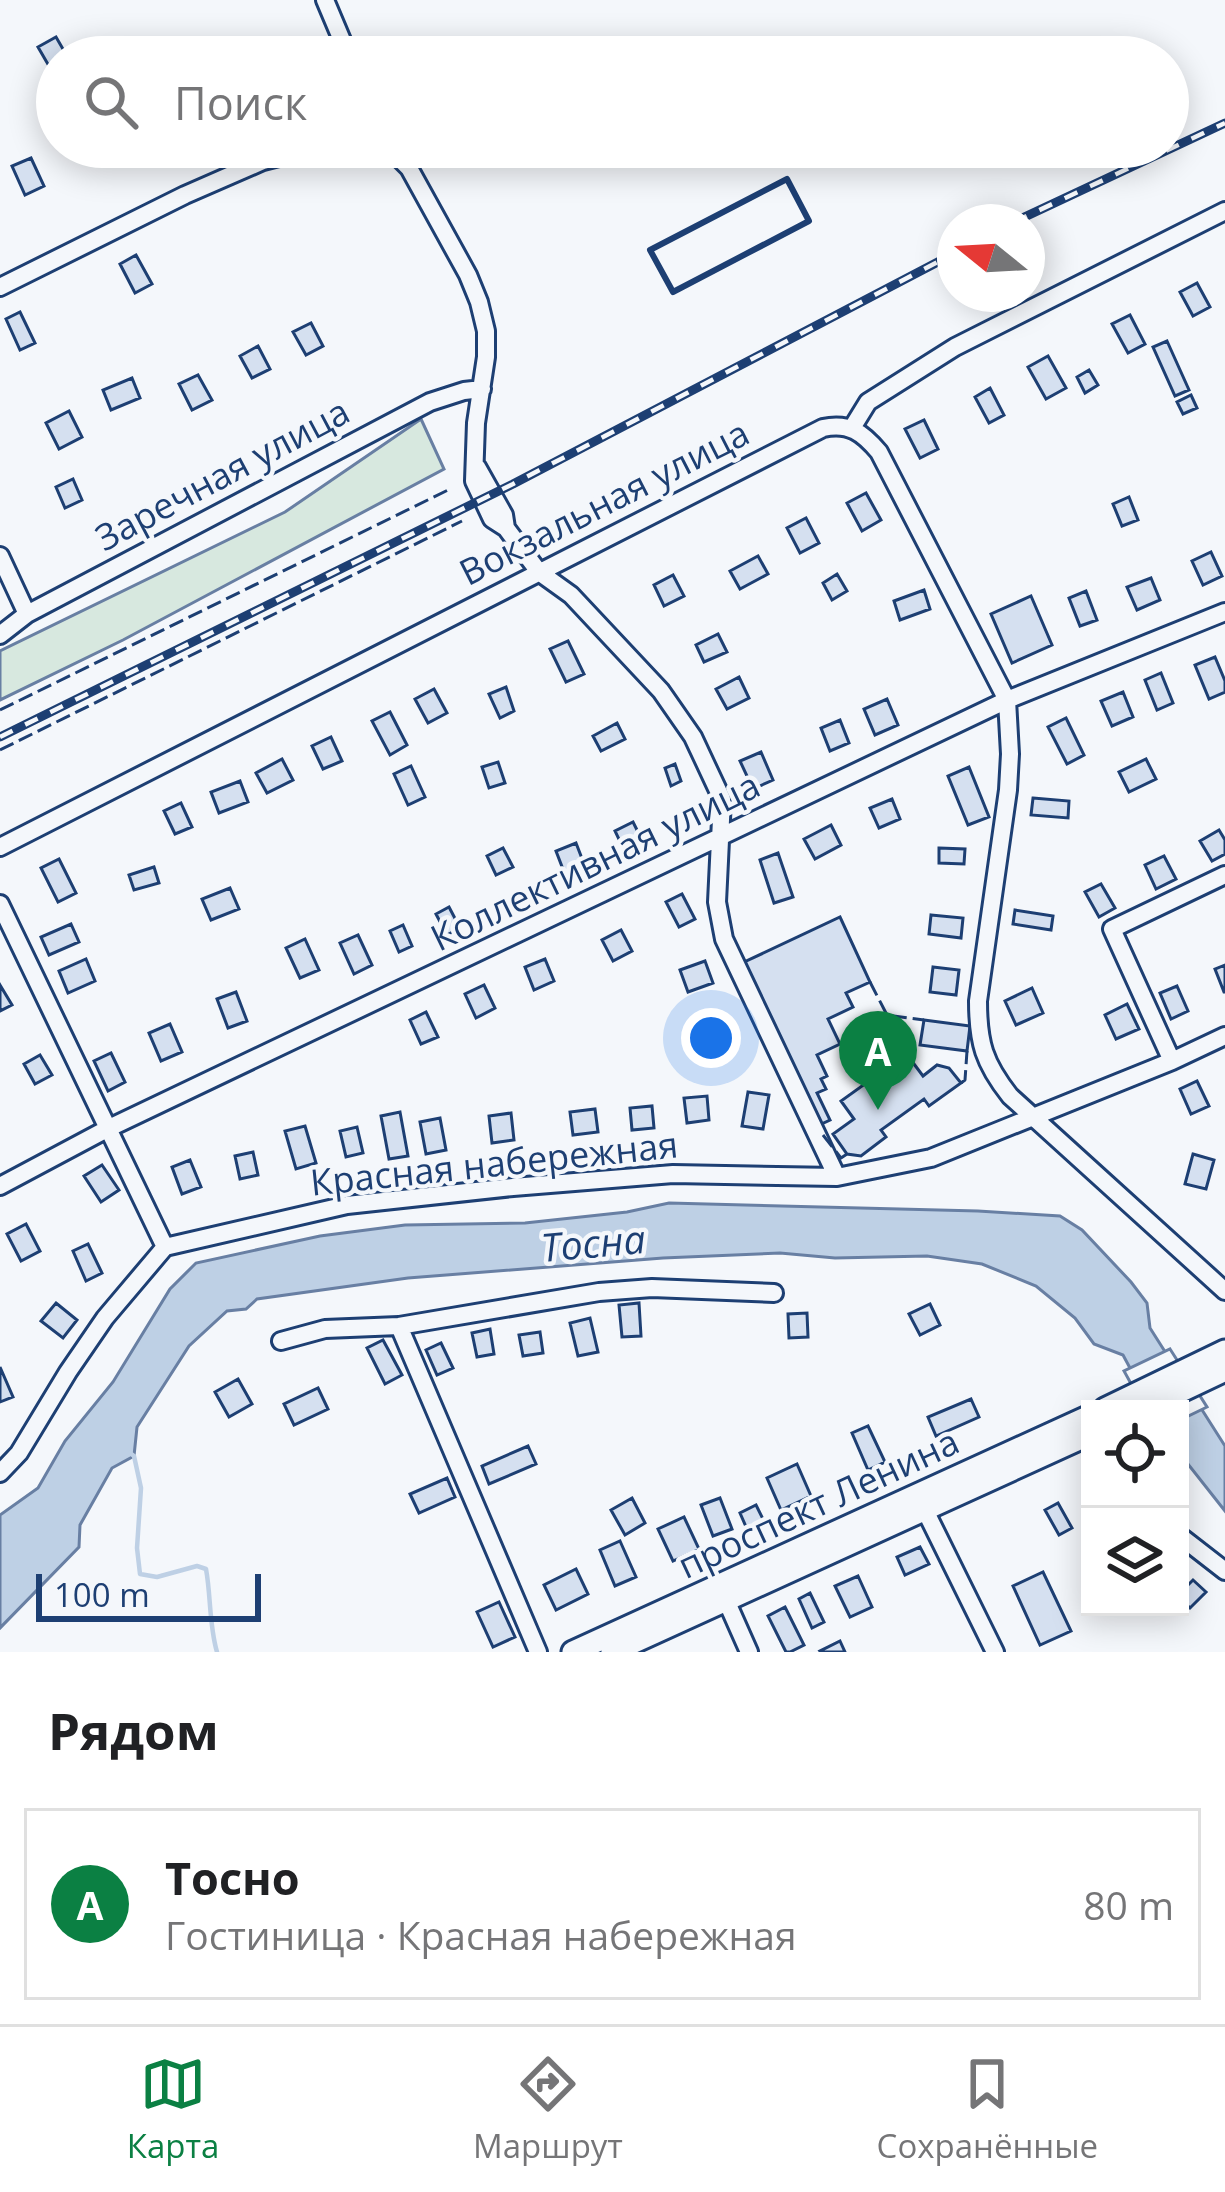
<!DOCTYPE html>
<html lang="ru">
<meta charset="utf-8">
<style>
:root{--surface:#fff;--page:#f6f6f6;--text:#202124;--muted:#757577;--line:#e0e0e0;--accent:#0b8043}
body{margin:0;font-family:"Open Sans",sans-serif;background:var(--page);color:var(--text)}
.controls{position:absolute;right:36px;bottom:36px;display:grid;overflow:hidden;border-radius:0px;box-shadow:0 6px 30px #0003}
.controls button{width:108px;height:108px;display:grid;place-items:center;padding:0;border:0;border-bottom:3px solid var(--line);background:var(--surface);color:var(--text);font:60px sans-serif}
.compass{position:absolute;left:937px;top:204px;width:108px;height:108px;border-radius:50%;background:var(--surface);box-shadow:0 6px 30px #0003;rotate:288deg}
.scale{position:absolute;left:36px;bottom:30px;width:225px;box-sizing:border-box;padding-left:12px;border:6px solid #1d3f73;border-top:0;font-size:33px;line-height:42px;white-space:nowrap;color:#1d3f73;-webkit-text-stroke:9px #f4f7fb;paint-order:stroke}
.you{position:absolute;left:711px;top:1038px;width:42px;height:42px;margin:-30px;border:9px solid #fff;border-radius:50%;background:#1a73e8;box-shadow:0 0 0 18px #1a73e833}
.badge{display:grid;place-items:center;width:78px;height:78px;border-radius:50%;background:var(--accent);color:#fff;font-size:39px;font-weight:700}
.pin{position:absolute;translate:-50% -99px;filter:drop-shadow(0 3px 6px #0008)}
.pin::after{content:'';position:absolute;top:63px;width:42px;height:36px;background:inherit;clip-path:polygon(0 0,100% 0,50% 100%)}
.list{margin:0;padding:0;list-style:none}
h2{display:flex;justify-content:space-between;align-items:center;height:156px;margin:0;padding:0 48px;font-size:51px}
h2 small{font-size:39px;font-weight:400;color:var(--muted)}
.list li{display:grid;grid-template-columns:78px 1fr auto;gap:36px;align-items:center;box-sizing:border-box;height:192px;margin:0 24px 24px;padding:0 24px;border:3px solid var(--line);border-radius:0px}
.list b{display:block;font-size:45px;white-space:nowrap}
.list p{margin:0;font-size:39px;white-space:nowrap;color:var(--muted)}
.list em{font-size:39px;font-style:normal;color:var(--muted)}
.icon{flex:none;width:66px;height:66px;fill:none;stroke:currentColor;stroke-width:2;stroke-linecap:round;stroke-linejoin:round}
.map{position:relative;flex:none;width:1225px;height:1652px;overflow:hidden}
.search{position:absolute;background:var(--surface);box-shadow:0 6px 30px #0003;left:36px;right:36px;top:36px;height:132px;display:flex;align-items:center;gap:30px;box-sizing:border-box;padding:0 42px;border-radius:66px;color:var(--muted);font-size:45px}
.sheet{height:372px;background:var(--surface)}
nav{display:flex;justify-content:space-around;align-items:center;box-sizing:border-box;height:168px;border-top:3px solid var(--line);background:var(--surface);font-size:33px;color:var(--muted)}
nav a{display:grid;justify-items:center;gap:6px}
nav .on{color:var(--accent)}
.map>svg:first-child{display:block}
.green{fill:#d7e8df;stroke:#687fa3;stroke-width:3}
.water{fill:#bed0e5;stroke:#687fa3;stroke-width:3}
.pier{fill:#f4f7fb;stroke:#687fa3;stroke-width:3}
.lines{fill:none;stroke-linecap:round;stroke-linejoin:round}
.stream{stroke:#bed0e5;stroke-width:4.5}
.building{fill:#d5e0f0;stroke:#1d3f73;stroke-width:3}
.minor-casing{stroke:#1d3f73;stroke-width:22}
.major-casing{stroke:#1d3f73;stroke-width:27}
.minor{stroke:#f4f7fb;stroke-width:16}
.major{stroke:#f4f7fb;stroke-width:21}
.rail-casing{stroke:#1d3f73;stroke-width:9}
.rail{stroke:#f4f7fb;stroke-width:4.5;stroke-dasharray:14;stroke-linecap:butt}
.fence{stroke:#1d3f73;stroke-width:3;stroke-dasharray:15 6;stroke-linecap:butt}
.wall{stroke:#1d3f73;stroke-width:6}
.labels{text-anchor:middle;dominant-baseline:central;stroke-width:9;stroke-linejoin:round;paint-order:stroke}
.street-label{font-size:36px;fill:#1d3f73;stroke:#f4f7fb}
.water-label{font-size:39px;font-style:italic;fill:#1d3f73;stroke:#f4f7fb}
</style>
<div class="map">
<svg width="1225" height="1652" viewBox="0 0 1225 1652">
<rect width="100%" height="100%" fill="#f4f7fb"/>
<!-- green -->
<path class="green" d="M421,419l23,50 -321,171 -123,60v-49l285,-139z"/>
<!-- water -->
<path class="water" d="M669,1203l309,8 82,5 22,14 49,52 16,21 3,25 75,118v65l-45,-57v-45h-28l-29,-54 -29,-11 -19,-26 -39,-32 -54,-22 -55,-8 -92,2 -55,-5 -117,5 -255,20 -151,21 -11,10 -19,2 -38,35 -52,81 -3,29 -22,12 -32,57 -1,22 -79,81v-113l38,-27 27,-47 48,-59 57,-93 26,-26 124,-27 85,-11 120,-2 102,-11z"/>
<!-- pier -->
<path class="pier" d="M1170,1349l37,58 -27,13v-11h-35l-21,-38z"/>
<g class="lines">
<!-- stream -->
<path class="stream" d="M130,1453l4,3 7,32 -4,60 3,26 17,3 40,-11 9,3c5,27 3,56 11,83"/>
</g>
<!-- building -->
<path class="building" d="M56,37l11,19 -10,1v5l-8,4 -11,-19z
M79,147h21l4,9 -16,8z
M31,158l13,28 -19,9 -13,-29z
M136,255l16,29 -17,9 -15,-29z
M1197,283l13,24 -17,9 -13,-24z
M20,312l15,31 -15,7 -14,-31z
M1130,315l15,29 -17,9 -16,-29z
M311,323l12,23 -17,9 -13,-23z
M1167,341l22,49 -14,6 -22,-49z
M258,346l12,23 -18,9 -12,-22z
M1048,356l18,32 -20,11 -18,-32z
M1089,370l9,15 -13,8 -8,-16z
M198,375l14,25 -20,10 -13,-26z
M132,378l8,20 -29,12 -8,-20z
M990,388l14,27 -15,8 -14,-26z
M1191,395l6,13 -14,6 -6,-12z
M69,411l13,26 -23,12 -13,-26z
M924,420l14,29 -18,9 -15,-29z
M73,479l9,21 -17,8 -9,-21z
M866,493l15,27 -19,11 -15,-28z
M1129,497l9,23 -16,6 -9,-22z
M806,518l13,25 -19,10 -13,-25z
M1211,552l11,24 -19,9 -11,-24z
M758,556l10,18 -28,15 -10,-18z
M837,574l10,17 -15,9 -9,-17z
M673,575l11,21 -20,10 -10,-21z
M1151,578l9,22 -23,10 -10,-23z
M924,590l6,19 -30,11 -6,-19z
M1086,591l11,29 -17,6 -11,-28z
M1031,596l21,49 -40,18 -21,-49z
M718,634l9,18 -23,10 -8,-17z
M568,641l16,33 -18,8 -16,-33z
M1215,657l10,24v11l-16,7 -14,-34z
M1161,673l12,30 -16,7 -12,-30z
M739,677l10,21 -22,11 -11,-20z
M506,687l8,24 -14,7 -11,-24z
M434,689l13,24 -19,10 -13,-24z
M1123,692l10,25 -21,9 -11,-25z
M887,699l11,26 -23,10 -11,-26z
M390,712l17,33 -17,10 -18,-34z
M1066,718l18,37 -17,9 -19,-37z
M840,720l9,23 -19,8 -9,-23z
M617,723l8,16 -24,12 -8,-15z
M331,737l11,24 -19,8 -11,-23z
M761,752l12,28 -20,9 -13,-28z
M282,759l11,21 -26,13 -11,-20z
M1146,759l10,20 -27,13 -10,-20z
M498,762l7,21 -16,5 -7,-21z
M675,764l6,17 -10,5 -6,-18z
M411,766l14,31 -17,8 -14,-31z
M969,767l20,50 -21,8 -20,-49z
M240,781l8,21 -29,11 -8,-21z
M1033,798l36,3 -1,17 -37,-3z
M892,799l8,20 -21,9 -9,-20z
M181,803l11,24 -17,7 -11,-23z
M633,822l10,20 -18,10 -10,-21z
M831,825l10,20 -26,14 -11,-20z
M1219,830l6,10v14l-13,7 -12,-20z
M576,843l10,26 -20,8 -10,-26z
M503,848l10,19 -17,8 -9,-19z
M939,848l26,1 -1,15 -25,-1z
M778,853l15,44 -19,6 -14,-43z
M1164,856l12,23 -20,10 -11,-24z
M59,859l17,34 -18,9 -17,-34z
M154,867l5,16 -25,7 -5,-15z
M1101,884l14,24 -16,9 -14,-25z
M230,888l9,21 -28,11 -9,-21z
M682,894l13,25 -16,8 -13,-25z
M449,907l11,21 -13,7 -11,-21z
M1015,910l38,6 -2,14 -38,-6z
M931,915l32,3 -2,20 -32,-4z
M840,917l30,65 -24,11 7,14 -25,12 12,25 -23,11 10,21 -6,3 5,10 -9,4 13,27 -13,6 -77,-162z
M71,924l8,18 -30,13 -8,-18z
M403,925l9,21 -13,6 -9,-21z
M621,930l11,21 -19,10 -11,-21z
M358,935l14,30 -18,9 -14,-31z
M305,939l14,31 -19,8 -14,-30z
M86,959l9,22 -27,12 -9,-22z
M545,959l9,22 -20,9 -9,-23z
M705,961l8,22 -25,9 -8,-22z
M1225,965v27h-1l-9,-23z
M933,967l26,3 -3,25 -26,-3z
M0,985l12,20 -12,6z
M484,985l11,23 -19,10 -11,-24z
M1177,986l11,25 -17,8 -11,-26z
M1032,988l11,25 -27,12 -11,-24z
M236,992l11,29 -19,7 -11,-29z
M1127,1004l12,25 -23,10 -11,-24z
M426,1012l12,25 -17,7 -11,-24z
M924,1020l46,6 -3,25 -47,-6z
M170,1024l12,28 -21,9 -12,-28z
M718,1024l5,23 -27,5 -5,-23z
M111,1053l14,29 -17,9 -14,-30z
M40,1055l12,20 -17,9 -11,-20z
M911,1060l12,16 14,-11 12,3 12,15 -32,23 -5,-7 -43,31 5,7 -25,19 -14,-2 -14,-20 21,-15 -13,-18 53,-38 4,6z
M1197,1081l12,25 -18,8 -11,-25z
M748,1092l21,3 -6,34 -21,-3z
M707,1096l2,24 -22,3 -3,-25z
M652,1106l2,22 -22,2 -2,-22z
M595,1109l3,23 -25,3 -3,-23z
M400,1112l8,44 -19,3 -8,-43z
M511,1113l3,27 -22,3 -3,-27z
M440,1118l6,32 -20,4 -6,-32z
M305,1126l11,37 -20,6 -11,-38z
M357,1127l6,26 -17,4 -6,-26z
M253,1152l5,23 -18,4 -5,-23z
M1193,1154l21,6 -8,29 -21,-5z
M190,1160l11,27 -19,7 -10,-27z
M102,1165l17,25 -18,12 -17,-26z
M26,1224l14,27 -19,10 -14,-27z
M88,1244l14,29 -16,8 -13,-30z
M56,1303l21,17 -14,18 -22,-17z
M639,1303l2,33 -19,1 -3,-32z
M930,1304l10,21 -20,10 -11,-21z
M807,1313l1,24 -19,1 -1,-24z
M590,1318l8,34 -20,4 -8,-33z
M490,1329l4,25 -17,3 -5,-24z
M540,1332l3,21 -20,3 -4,-21z
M383,1340l19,35 -17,9 -18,-36z
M441,1343l12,25 -16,7 -11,-25z
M0,1367l13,30 -13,5z
M238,1379l14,25 -23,13 -14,-25z
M318,1388l10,21 -34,16 -10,-21z
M971,1399l8,18 -43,19 -8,-19z
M868,1426l17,36 -17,8 -16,-37z
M528,1446l8,18 -47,20 -7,-18z
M797,1464l14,32 -30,14 -14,-32z
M447,1478l8,19 -36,16 -9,-19z
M632,1498l13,25 -20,12 -14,-25z
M720,1498l12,31 -19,7 -12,-31z
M1058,1503l14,25 -13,7 -14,-25z
M756,1505l8,16 -17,8 -7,-16z
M684,1517l15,32 -26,12 -15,-32z
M620,1541l16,36 -21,9 -15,-36z
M920,1547l9,17 -24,11 -8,-18z
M576,1569l12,25 -32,16 -12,-25z
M1043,1572l28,59 -31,14 -27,-59z
M858,1576l14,31 -22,10 -15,-31z
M1193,1580l13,12 -16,16 -10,-10v-5z
M810,1593l14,29 -12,6 -13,-29z
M499,1602l16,35 -22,10 -16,-35z
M785,1607l19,38 -14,7h-4l-18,-36z
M840,1641l5,11h-24l-1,-1z"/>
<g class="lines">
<defs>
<path id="minor" d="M325,0l24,57
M382,147l11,5 16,16 59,107 11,27 7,29v26l-10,66 -2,58 18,38 14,9 33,44 32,23 90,96 32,46 29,62 -5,103 7,37 113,238
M0,287l185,-92 78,-34 55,-14
M852,428l16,-26 87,-55 270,-136
M477,467l27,48 2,13
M0,556l27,58
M0,635l27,-21 403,-212 34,-11 18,-2
M0,847l823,-419c26,-6 40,5 56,24l128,248 3,54 -2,36 -30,211c0,42 6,62 32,95l215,195
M0,904l165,343
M1172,1061l-60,-132 113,-54
M0,1186l107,-57 900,-429 218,-88
M399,1326l139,326
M281,1341l44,-12 74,-3 200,-34 53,-4 122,5
M0,1473l19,-20 49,-81 37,-54 60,-71 182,-42 166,-18 160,-13 164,3 94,-19 241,-97 53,-25
M920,1500l75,152
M1180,1536l45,35
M722,1591l27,61"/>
<path id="major" d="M1105,1409l120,-58
M1143,1409l82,-39
M573,1652l517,-236
M612,1652l478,-218"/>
</defs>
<!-- minor casing -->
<use href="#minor" class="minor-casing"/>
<!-- major casing -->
<use href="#major" class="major-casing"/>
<!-- minor -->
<use href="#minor" class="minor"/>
<!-- major -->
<use href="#major" class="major"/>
<defs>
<path id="rail" d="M1014,222l211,-99
M0,737l513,-253 442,-231"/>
</defs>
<!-- rail casing -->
<use href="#rail" class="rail-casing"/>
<!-- rail -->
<use href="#rail" class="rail"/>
<!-- fence -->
<path class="fence" d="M0,710l448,-220
M0,750l462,-229
M870,982l17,33 37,5
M961,1083l4,-3 2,-29
M823,1135l18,23 6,-4"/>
<!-- wall -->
<path class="wall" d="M787,179l22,42 -136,71 -23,-42z"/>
</g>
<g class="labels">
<!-- street labels -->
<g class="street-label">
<text transform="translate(222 474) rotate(-28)">Заречная улица</text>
<text transform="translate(604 502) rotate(-27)">Вокзальная улица</text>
<text transform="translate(595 861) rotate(-26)">Коллективная улица</text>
<text transform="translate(494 1163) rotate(-6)">Красная набережная</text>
<text transform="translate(818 1503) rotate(-25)">проспект Ленина</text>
</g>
<!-- water labels -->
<g class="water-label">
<text transform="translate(593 1242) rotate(-5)">Тосна</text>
</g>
</g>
</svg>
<div class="controls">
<button><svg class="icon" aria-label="locate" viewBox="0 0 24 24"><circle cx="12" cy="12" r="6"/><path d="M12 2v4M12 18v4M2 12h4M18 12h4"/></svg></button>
<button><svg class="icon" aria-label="layers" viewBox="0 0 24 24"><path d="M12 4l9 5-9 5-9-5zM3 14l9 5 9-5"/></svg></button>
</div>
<svg class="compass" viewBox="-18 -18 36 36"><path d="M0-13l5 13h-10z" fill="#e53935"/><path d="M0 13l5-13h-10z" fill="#757577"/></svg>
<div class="scale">100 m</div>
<div class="you"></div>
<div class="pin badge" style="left:878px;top:1110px">A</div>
<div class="search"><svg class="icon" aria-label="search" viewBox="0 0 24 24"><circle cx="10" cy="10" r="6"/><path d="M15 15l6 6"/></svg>Поиск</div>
</div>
<section class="sheet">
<h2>Рядом<small></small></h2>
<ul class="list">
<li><span class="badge">A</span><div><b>Тосно</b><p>Гостиница · Красная набережная</p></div><em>80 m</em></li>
</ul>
</section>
<nav>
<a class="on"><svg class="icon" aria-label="map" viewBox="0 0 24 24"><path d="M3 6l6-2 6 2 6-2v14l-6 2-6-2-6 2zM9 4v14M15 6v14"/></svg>Карта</a>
<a><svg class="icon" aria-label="directions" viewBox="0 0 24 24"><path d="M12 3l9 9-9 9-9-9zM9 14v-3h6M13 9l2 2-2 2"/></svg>Маршрут</a>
<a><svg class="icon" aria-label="saved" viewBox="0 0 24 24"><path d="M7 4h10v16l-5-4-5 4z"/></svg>Сохранённые</a>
</nav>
